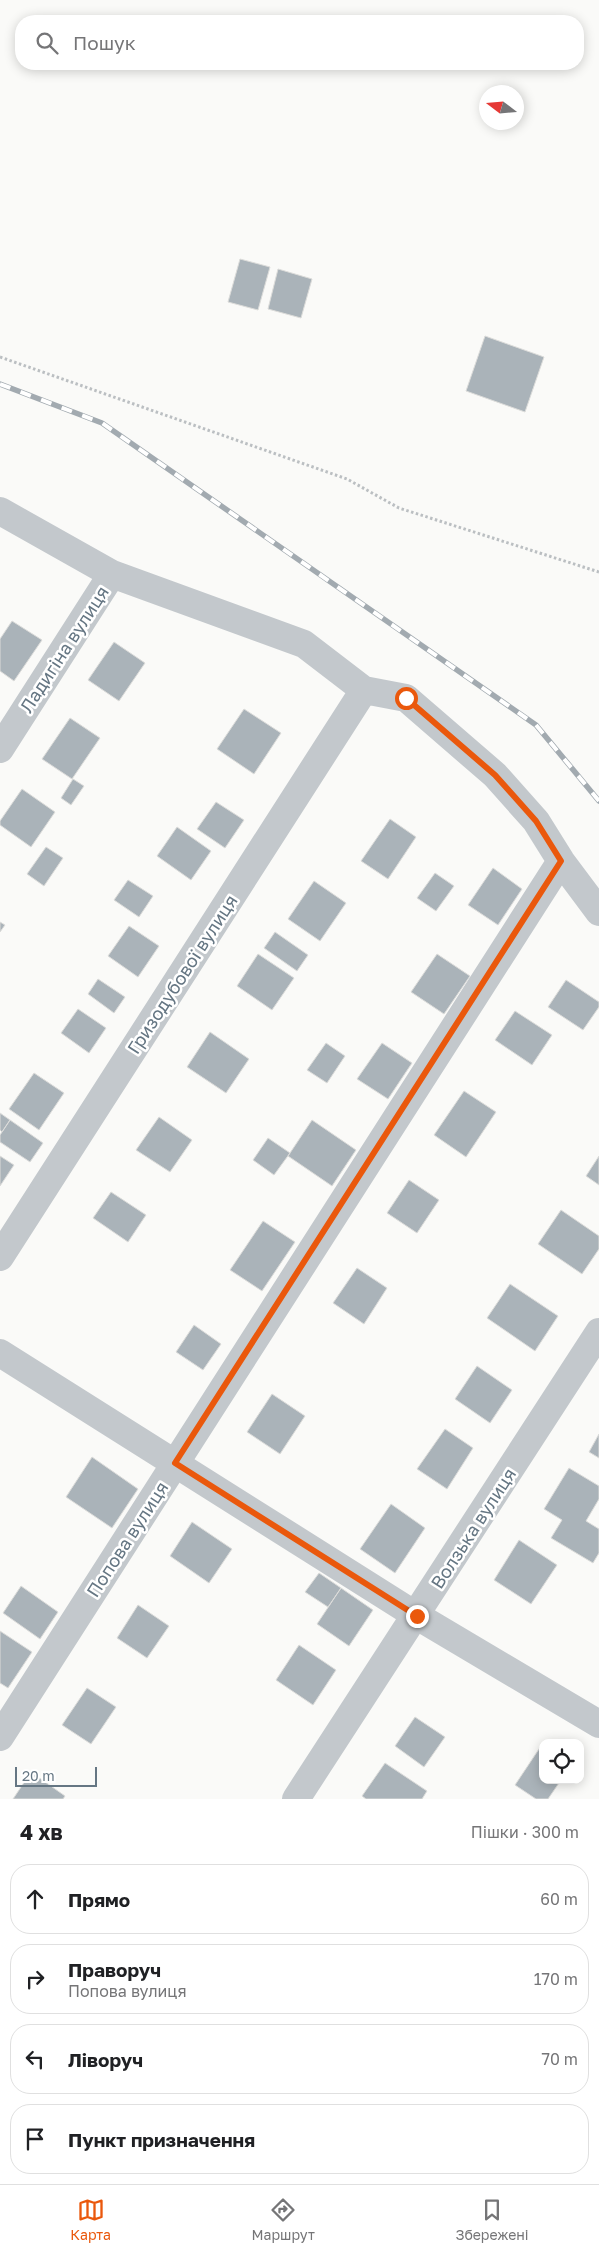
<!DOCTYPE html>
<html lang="uk">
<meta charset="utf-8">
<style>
:root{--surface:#fff;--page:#f6f6f6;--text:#202124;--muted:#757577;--line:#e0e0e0;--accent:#ea580c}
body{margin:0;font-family:"Golos Text",sans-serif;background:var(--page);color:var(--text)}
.controls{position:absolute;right:15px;bottom:15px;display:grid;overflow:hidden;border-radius:10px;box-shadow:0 2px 12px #0003}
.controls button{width:45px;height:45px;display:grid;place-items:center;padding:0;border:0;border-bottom:1px solid var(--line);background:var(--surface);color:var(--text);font:25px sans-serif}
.compass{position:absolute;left:479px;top:85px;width:45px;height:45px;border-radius:50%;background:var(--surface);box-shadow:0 2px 12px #0003;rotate:286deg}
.scale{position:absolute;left:15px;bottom:12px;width:82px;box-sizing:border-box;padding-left:5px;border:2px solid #657683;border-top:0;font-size:14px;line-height:18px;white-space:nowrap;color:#657683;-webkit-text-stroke:4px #fff;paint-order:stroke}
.stop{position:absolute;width:15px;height:15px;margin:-11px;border:4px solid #ea580c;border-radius:50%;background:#fff}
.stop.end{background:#ea580c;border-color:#fff;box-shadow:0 1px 5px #0008}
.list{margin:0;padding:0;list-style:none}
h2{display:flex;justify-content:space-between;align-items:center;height:65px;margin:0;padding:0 20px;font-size:21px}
h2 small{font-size:16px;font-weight:400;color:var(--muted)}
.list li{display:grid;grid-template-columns:32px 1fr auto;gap:15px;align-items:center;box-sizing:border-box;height:70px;margin:0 10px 10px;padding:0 10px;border:1px solid var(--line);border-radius:20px}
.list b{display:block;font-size:19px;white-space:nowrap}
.list p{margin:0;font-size:16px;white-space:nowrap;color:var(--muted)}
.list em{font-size:16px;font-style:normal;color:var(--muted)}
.icon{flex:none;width:28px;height:28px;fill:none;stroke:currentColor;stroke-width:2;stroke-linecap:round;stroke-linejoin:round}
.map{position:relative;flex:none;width:599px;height:1799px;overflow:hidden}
.search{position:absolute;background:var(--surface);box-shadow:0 2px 12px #0003;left:15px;right:15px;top:15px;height:55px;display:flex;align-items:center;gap:12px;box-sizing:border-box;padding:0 18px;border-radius:20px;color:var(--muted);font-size:19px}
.sheet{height:385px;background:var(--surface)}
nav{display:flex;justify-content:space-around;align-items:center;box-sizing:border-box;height:70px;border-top:1px solid var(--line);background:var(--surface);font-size:14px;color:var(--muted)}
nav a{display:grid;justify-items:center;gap:2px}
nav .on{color:var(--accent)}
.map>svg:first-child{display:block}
.building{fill:#aab3b9;stroke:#dcdcda}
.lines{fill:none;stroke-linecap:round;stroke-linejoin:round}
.path{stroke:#bbbfc2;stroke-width:3;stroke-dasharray:2.5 2.5;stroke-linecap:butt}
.minor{stroke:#c3c8cc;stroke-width:28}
.rail-casing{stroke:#a2aab0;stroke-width:5.5}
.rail{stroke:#fff;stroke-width:4;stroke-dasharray:11;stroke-linecap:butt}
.route{stroke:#ea580c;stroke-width:6}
.labels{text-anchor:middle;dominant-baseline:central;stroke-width:5;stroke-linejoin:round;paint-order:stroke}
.street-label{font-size:18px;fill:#657683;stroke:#fff}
</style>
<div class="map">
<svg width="599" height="1799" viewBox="0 0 599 1799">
<rect width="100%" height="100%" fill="#fafaf8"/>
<!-- building -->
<path class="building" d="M240,259l30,8 -12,43 -30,-8z
M278,269l34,10 -11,39 -33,-9z
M485,336l59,21 -19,55 -59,-21z
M12,621l30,19 -28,41 -14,-10v-32z
M114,642l31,21 -26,38 -31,-21z
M244,709l37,24 -27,41 -37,-25z
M70,718l30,20 -28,41 -30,-20z
M73,779l11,7 -13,19 -10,-7z
M22,789l33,23 -24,35 -31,-22v-4z
M216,802l28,18 -19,28 -28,-19z
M390,819l26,18 -28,42 -27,-18z
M177,827l34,24 -20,29 -34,-24z
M46,847l17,11 -19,28 -17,-12z
M493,868l29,21 -24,36 -30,-20z
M435,873l19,13 -18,25 -19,-13z
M128,880l25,16 -14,21 -25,-17z
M314,881l32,22 -26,38 -32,-22z
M0,922l5,3 -5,7z
M129,926l30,20 -21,31 -30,-21z
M275,932l33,23 -11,16 -33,-23z
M258,954l36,24 -22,32 -35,-24z
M437,954l33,22 -26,38 -33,-22z
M98,979l27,18 -11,16 -26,-19z
M566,980l33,22v5l-16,23 -35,-23z
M78,1009l28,19 -17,25 -28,-20z
M515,1011l37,24 -20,30 -37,-25z
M210,1032l39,27 -23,34 -39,-26z
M326,1043l19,13 -18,27 -20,-13z
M382,1043l30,20 -24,36 -31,-20z
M34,1073l30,20 -25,37 -30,-21z
M464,1091l32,21 -30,45 -32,-22z
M0,1113l10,7 -8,12 -2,-2z
M159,1117l33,23 -22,32 -34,-22z
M10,1120l33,23 -13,19 -30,-20v-7z
M312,1120l44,30 -24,36 -44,-30z
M268,1138l22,15 -16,22 -21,-15z
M0,1156l14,9 -14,21z
M599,1156v29l-13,-9z
M409,1180l30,20 -22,33 -30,-20z
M111,1192l35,23 -18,27 -35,-24z
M561,1210l38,26v13l-17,25 -44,-30z
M263,1221l32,21 -33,49 -32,-21z
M357,1268l30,20 -23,36 -31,-21z
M510,1284l48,32 -23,35 -48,-33z
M194,1325l27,19 -18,26 -27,-18z
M477,1366l35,24 -22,33 -35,-24z
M272,1394l33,22 -25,38 -33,-22z
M445,1429l28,19 -26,41 -30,-20z
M599,1434v24l-10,-6z
M92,1457l46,32 -26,39 -46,-31z
M569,1468l30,18v13l-13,22 13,8v24l-6,10 -42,-25 11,-18 -18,-11z
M391,1504l34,24 -30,45 -35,-24z
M192,1522l40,27 -23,34 -39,-27z
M519,1540l38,25 -26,39 -37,-24z
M319,1573l22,15 -13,19 -23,-15z
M21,1586l37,26 -18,27 -37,-26z
M341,1588l32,22 -24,36 -32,-22z
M138,1605l31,21 -22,32 -30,-20z
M0,1631l32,21 -24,36 -8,-5z
M299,1645l37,25 -23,35 -37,-25z
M87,1688l29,19 -25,37 -29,-19z
M415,1717l30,20 -21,30 -29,-21z
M543,1743v37h18l-13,19h-12l-21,-14z
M385,1763l42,28 -5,8h-56l-4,-3z
M31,1772l34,24 -2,3h-50z"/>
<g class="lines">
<!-- path -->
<path class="path" d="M0,357l347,122 52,29 200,64"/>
<!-- minor -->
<path class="minor" d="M0,511l112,63 192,70 60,46 42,8 89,77 41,46 25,40 38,51
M0,749l112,-175
M0,1257l364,-567
M0,1353l417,263 182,108
M0,1737l561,-876
M296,1799l303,-467"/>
<defs>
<path id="rail" d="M0,384l102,39 434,302 63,76"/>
</defs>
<!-- rail casing -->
<use href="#rail" class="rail-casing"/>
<!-- rail -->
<use href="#rail" class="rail"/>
</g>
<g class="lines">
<!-- route -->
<path class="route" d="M406,698l89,77 41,46 25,40 -386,602 242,153"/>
</g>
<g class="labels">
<!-- street labels -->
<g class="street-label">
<text transform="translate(64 649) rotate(-57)">Ладигіна вулиця</text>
<text transform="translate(182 974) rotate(-57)">Гризодубової вулиця</text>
<text transform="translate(473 1528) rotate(-57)">Волзька вулиця</text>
<text transform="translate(127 1539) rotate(-57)">Попова вулиця</text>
</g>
</g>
</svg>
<div class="controls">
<button><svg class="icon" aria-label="locate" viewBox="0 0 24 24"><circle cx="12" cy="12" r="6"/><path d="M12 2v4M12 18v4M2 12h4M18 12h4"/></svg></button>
</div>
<svg class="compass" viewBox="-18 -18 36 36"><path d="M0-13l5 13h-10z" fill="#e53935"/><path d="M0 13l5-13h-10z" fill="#757577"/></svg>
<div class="scale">20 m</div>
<div class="stop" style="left:406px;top:698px"></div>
<div class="stop end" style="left:417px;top:1616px"></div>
<div class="search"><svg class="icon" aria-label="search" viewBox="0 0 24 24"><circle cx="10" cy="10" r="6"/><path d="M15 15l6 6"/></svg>Пошук</div>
</div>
<section class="sheet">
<h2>4 хв<small>Пішки · 300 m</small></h2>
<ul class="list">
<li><svg class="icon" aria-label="ahead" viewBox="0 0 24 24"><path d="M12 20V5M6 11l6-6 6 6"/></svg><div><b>Прямо</b></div><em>60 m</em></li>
<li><svg class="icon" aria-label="right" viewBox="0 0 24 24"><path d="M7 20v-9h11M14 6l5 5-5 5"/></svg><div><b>Праворуч</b><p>Попова вулиця</p></div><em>170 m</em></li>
<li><svg class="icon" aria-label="left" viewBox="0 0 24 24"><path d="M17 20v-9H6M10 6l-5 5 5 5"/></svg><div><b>Ліворуч</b></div><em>70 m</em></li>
<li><svg class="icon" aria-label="arrive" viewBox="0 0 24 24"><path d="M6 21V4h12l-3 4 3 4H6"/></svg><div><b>Пункт призначення</b></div></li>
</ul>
</section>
<nav>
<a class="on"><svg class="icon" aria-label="map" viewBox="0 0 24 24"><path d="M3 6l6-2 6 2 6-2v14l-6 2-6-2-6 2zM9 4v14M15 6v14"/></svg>Карта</a>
<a><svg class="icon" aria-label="directions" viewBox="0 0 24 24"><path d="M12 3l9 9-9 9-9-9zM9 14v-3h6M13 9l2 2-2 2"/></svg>Маршрут</a>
<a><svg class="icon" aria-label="saved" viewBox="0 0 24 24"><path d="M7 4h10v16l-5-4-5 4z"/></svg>Збережені</a>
</nav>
